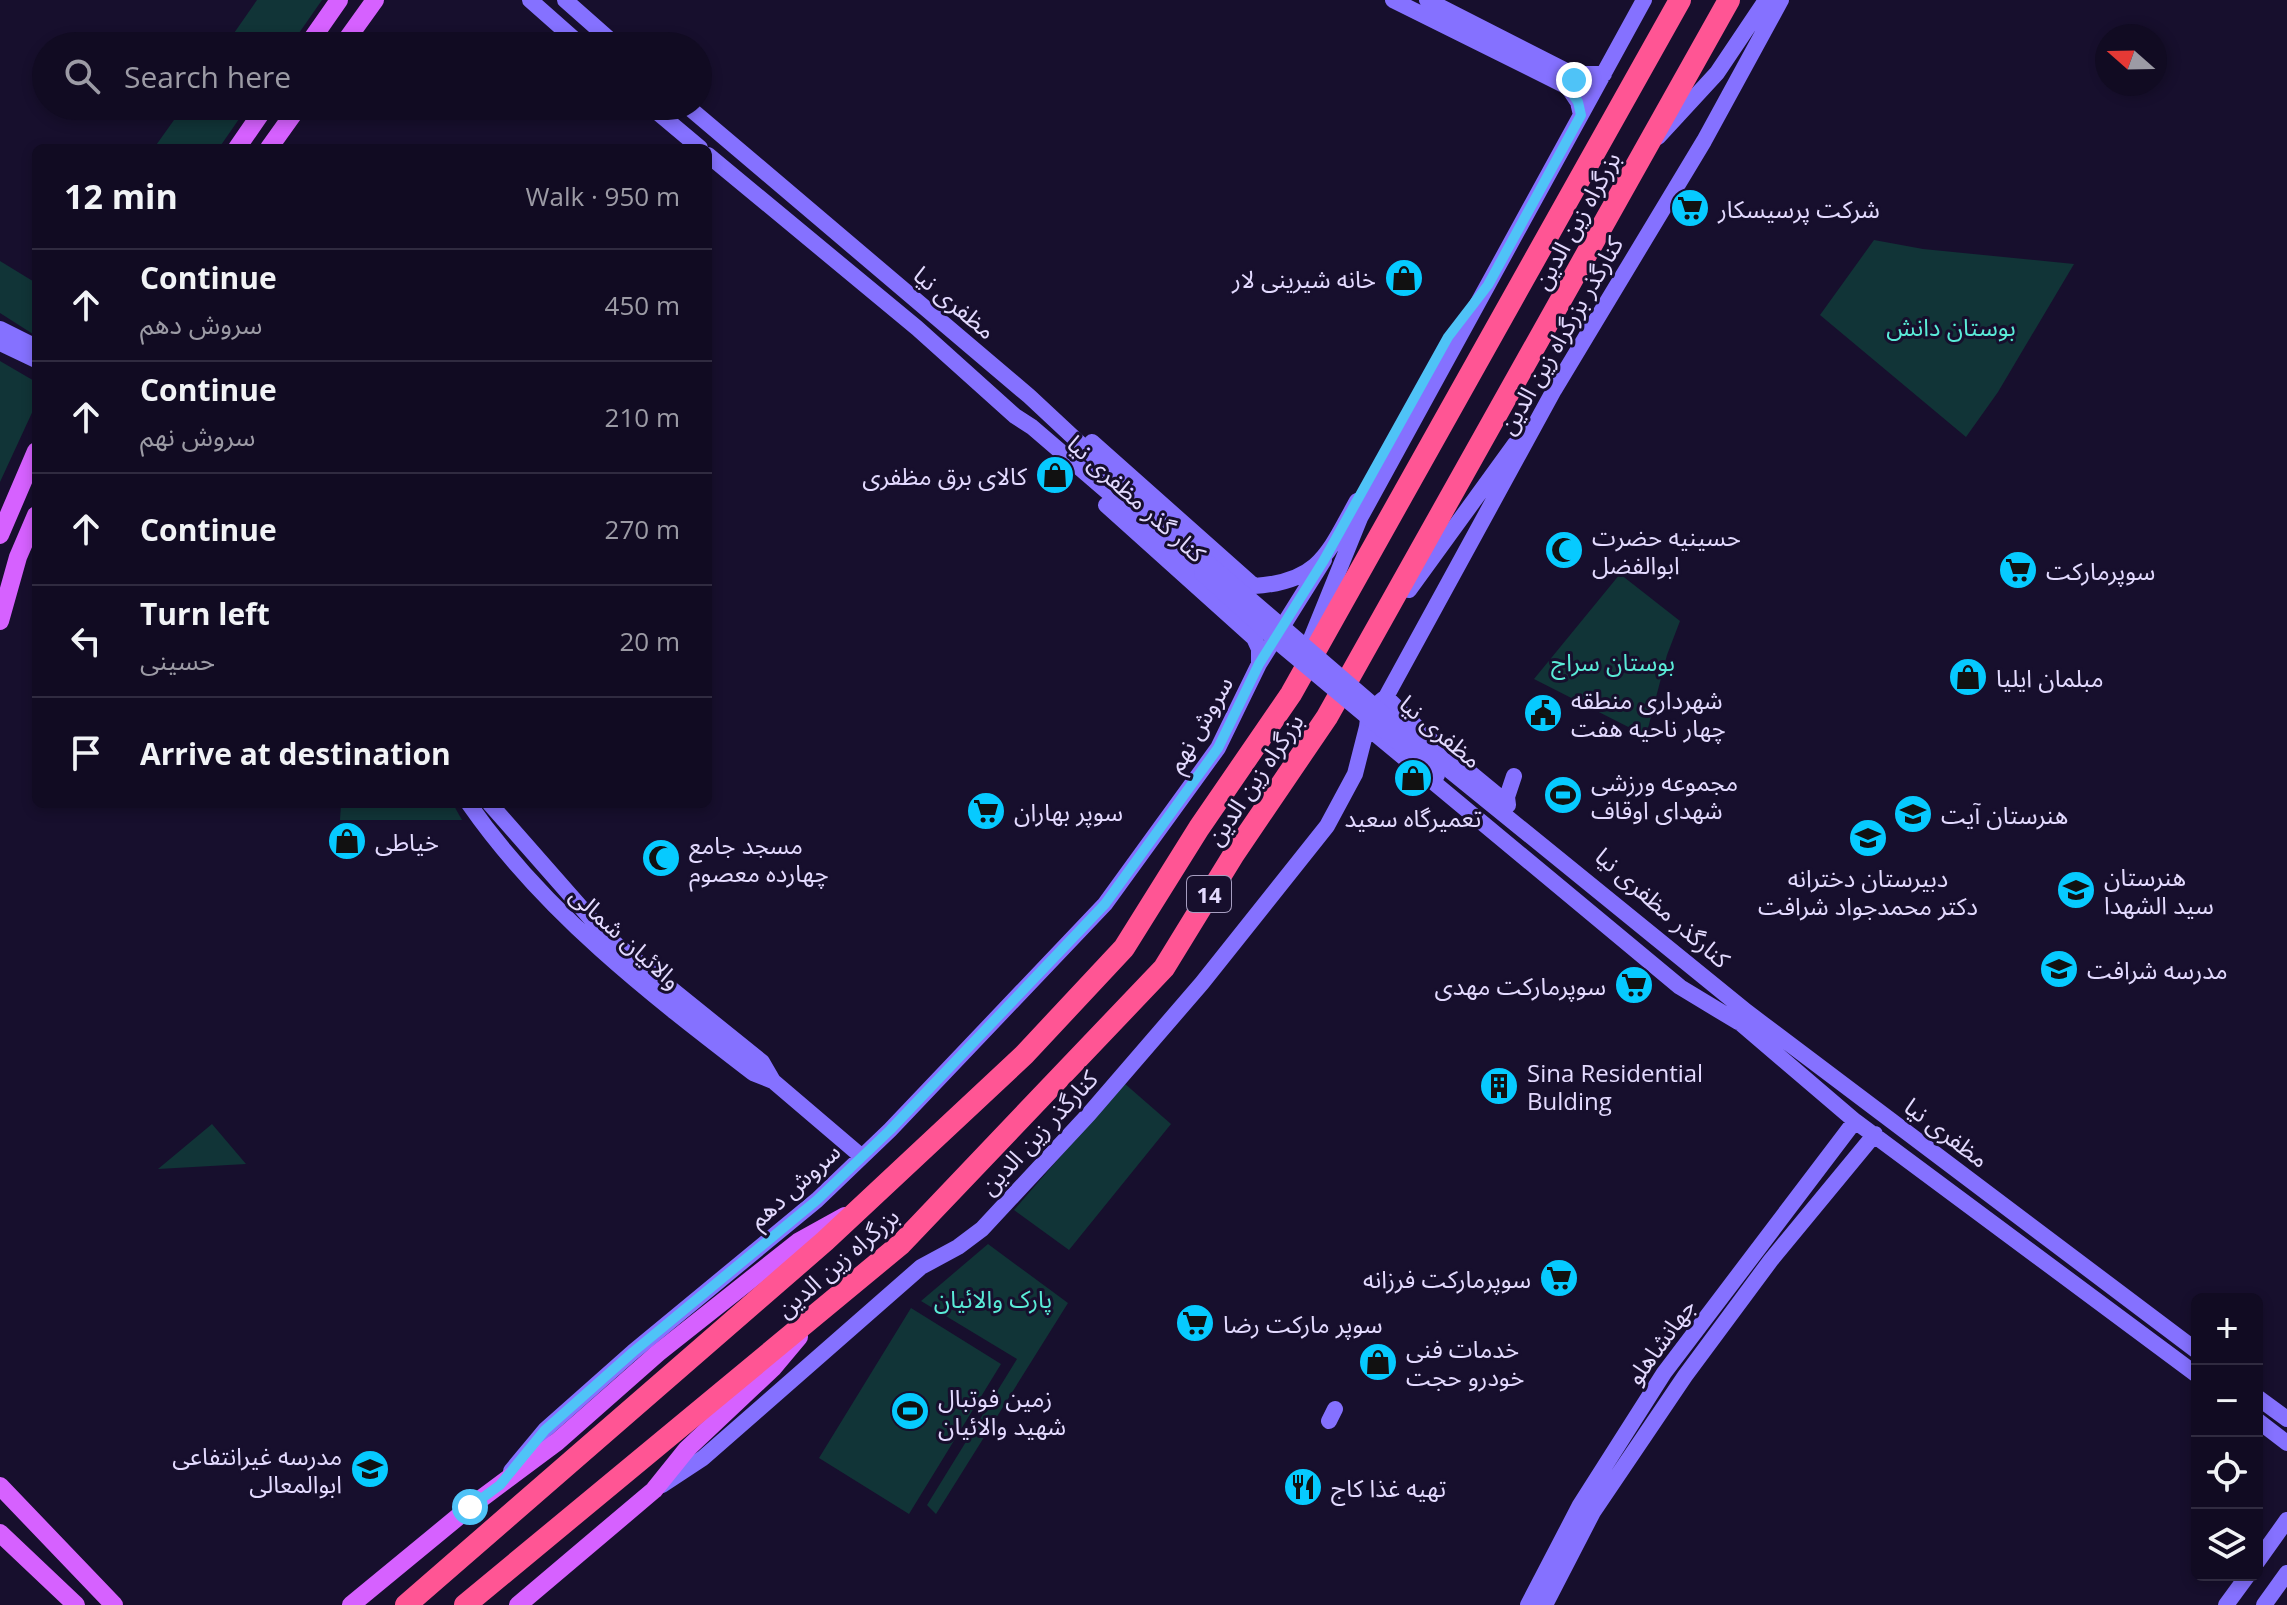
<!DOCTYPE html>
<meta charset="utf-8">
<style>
:root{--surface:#110b22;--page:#1a142a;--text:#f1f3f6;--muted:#9c9ba5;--line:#302b40}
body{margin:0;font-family:"Open Sans","Noto Sans Arabic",sans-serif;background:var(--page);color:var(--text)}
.controls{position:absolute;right:24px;bottom:24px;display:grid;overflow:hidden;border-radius:12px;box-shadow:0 4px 12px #0003}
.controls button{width:72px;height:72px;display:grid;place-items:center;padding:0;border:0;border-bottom:2px solid var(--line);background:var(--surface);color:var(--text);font:40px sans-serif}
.compass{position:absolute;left:2095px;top:24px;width:72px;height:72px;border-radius:50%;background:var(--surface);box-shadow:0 4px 12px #0003;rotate:290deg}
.stop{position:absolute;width:24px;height:24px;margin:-18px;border:6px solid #4fc3f7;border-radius:50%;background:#fff}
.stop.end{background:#4fc3f7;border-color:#fff;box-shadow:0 2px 8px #0008}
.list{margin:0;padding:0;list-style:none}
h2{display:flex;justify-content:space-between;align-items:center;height:104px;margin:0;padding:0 32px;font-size:34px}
h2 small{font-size:26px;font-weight:400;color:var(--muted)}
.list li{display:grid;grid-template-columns:52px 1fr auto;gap:24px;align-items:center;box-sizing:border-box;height:112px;padding:0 32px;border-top:2px solid var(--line)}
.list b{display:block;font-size:30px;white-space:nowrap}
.list p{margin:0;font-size:26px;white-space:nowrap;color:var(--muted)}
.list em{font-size:26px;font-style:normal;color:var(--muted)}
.icon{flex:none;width:44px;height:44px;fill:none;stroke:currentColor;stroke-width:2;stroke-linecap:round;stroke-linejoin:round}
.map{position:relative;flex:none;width:2287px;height:1605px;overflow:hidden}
.search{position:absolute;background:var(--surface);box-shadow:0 4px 12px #0003;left:32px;top:32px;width:680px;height:88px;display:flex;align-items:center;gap:20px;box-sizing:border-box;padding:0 28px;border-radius:44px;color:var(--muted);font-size:30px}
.panel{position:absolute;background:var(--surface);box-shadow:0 4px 12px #0003;left:32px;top:144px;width:680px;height:664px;border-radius:12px}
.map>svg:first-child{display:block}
.green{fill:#113437}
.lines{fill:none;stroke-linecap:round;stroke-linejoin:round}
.secondary{stroke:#8571ff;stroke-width:16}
.primary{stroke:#d661ff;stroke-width:18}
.highway{stroke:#ff5594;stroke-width:22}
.secondary-bridge{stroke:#8571ff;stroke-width:16}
.route{stroke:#4fc3f7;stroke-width:10}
.labels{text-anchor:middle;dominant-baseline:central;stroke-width:6;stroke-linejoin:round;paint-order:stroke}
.shield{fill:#170f2d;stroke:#a69dc0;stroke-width:2}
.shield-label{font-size:22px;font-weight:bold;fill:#e3daff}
.poi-label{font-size:24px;fill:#e3daff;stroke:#170f2d;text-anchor:start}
.street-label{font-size:24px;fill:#e3daff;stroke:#170f2d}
.park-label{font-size:24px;fill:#5aebd7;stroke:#170f2d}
</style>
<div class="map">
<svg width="2287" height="1605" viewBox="0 0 2287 1605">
<rect width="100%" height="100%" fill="#170f2d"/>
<!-- green -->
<path class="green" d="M257,0h65l-32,46h-65z
M184,106h64l-29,42h-65z
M1874,240l49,9 151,15 -76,128 -32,45 -146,-122z
M0,261l36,22v53l-36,-23z
M0,361l36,21v22l-36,78z
M1620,574l60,47 -13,34 -21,81 -112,-57z
M341,804h112l9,16h-122z
M1124,1083l47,41 -102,126 -55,-40z
M212,1124l34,40 -88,5z
M988,1244l80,59 -132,211 -9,-9 90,-146 -96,-58z
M911,1308l90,56 -92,150 -90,-56z"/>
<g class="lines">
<!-- secondary -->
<path class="secondary" d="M530,0l52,46
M565,0l52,46
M1393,0l175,87 10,15 3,13
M1427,0l145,74h32
M650,106l50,42
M687,106l342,290 179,167
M1658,137l59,-64 49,-73
M708,155l209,173 98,88 17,11 170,146
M0,329l36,18
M0,343l36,17
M1092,442l162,144c66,-4 74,-33 103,-85
M1106,505l148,133 5,11v15
M1409,590l106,-146
M1306,651l54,-133 284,-518
M1386,697l41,40 69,57
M1443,765l304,247 450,339
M469,804c76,109 180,189 284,269l20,8 88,75
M490,804l117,133 155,125 11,19
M1508,805l-1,-8 7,-21
M1732,1016l123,105 342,254
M1738,1022l-58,-35 -313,-260c1,-14 8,-22 19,-30l168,-307 150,-249 77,-141
M2257,1397l30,22
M2257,1420l30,23
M1329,1421l6,-12
M511,1471l34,-41 88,-78 184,-152 73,-70 215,-226 113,-156 41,-84 65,-104
M662,1485l41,-27 218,-191 37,-20 24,-18 107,-115 113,-131 125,-157 28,-52 12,-47
M2257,1562l30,-42
M1528,1605l52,-100 84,-132 191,-252
M1545,1605l48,-93 92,-136 86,-116 104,-126
M2226,1605l22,-30
M2264,1605l23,-32"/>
<!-- primary -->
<path class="primary" d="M307,46l32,-46
M342,46l33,-46
M237,148l29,-42
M269,148l30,-42
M0,535l36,-84
M0,621l18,-64 18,-42
M0,1486l114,119
M0,1533l76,72
M351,1605l119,-98 87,-65 101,-89 140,-111 47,-26
M518,1605l136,-115 33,-41 86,-81 26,-31"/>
<!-- highway -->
<path class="highway" d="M406,1605l419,-364 199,-186 100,-107 75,-120 92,-134 389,-694
M465,1605l436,-361 263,-276 70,-114 93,-137 402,-717"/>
<!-- secondary-bridge -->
<path class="secondary-bridge" d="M1208,563l235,202
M1202,573l77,70 158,132"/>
</g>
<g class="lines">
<!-- route -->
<path class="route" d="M470,1507l30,-22 45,-55 88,-78 184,-152 73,-70 215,-226 113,-156 41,-84 65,-104 124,-223 40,-52 93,-170 -3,-13 -10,-15 6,-7"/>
</g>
<!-- icons -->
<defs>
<symbol id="supermarket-disc" viewBox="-11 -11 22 22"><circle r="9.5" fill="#06caff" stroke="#170f2d"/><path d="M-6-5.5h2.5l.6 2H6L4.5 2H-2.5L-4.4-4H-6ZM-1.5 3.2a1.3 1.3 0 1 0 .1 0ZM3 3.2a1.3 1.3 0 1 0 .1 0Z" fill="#111"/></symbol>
<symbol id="shop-disc" viewBox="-11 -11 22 22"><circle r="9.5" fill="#06caff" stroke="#170f2d"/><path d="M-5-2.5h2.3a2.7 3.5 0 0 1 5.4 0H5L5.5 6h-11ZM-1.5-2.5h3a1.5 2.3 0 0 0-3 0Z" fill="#111"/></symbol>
<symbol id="mosque-disc" viewBox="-11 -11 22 22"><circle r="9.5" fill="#06caff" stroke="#170f2d"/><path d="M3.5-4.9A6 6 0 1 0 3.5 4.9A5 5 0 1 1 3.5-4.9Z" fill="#111"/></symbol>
<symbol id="civic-disc" viewBox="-11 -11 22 22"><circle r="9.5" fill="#06caff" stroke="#170f2d"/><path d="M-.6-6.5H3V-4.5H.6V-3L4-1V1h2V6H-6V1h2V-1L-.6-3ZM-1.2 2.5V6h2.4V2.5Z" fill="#111"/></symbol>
<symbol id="stadium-disc" viewBox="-11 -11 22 22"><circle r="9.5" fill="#06caff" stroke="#170f2d"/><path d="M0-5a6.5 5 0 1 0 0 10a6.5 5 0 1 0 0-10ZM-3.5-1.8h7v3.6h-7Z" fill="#111"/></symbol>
<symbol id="school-disc" viewBox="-11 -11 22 22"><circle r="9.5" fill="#06caff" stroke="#170f2d"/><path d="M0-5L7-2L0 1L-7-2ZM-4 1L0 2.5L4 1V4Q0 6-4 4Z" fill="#111"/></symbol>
<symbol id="building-disc" viewBox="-11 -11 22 22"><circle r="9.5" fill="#06caff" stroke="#170f2d"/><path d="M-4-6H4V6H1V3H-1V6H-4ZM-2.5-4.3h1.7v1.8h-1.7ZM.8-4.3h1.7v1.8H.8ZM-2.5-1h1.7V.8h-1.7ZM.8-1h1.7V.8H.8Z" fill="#111"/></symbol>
<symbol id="restaurant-disc" viewBox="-11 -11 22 22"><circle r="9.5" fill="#06caff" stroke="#170f2d"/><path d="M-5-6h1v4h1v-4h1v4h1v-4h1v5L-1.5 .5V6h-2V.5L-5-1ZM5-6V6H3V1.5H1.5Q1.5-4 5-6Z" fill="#111"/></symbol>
</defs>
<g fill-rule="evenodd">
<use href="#supermarket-disc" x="1668" y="186" width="44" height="44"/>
<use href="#shop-disc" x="1382" y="256" width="44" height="44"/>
<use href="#shop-disc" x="1033" y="453" width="44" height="44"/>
<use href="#mosque-disc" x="1542" y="528" width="44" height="44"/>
<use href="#supermarket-disc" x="1996" y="548" width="44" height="44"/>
<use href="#shop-disc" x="1946" y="655" width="44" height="44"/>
<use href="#civic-disc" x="1521" y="691" width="44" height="44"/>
<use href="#shop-disc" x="1391" y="756" width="44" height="44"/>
<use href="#stadium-disc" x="1541" y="773" width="44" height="44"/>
<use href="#supermarket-disc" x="964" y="789" width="44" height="44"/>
<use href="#school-disc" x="1891" y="792" width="44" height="44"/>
<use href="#school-disc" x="1846" y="816" width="44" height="44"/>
<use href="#shop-disc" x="325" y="819" width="44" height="44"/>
<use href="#mosque-disc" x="639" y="836" width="44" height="44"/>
<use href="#school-disc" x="2054" y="868" width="44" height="44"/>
<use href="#school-disc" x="2037" y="947" width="44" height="44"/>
<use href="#supermarket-disc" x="1612" y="963" width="44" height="44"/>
<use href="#building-disc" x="1477" y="1064" width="44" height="44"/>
<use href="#supermarket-disc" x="1537" y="1256" width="44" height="44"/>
<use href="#supermarket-disc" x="1173" y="1301" width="44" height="44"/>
<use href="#shop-disc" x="1356" y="1340" width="44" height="44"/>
<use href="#stadium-disc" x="888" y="1389" width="44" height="44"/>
<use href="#school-disc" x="348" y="1447" width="44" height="44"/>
<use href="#restaurant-disc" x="1281" y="1465" width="44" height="44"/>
</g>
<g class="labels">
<!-- shield labels -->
<rect class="shield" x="1187" y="876" width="44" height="36" rx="6"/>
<g class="shield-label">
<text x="1209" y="894">14</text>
</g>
<!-- poi labels -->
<g class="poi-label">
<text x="1718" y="208">شرکت پرسیسکار</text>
<text x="1376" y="278" text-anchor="end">خانه شیرینی لار</text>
<text x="1027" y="475" text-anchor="end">کالای برق مظفری</text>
<text x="1592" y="536">حسینیه حضرت<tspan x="1592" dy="28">ابوالفضل</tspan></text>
<text x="2046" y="570">سوپرمارکت</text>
<text x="1996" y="677">مبلمان ایلیا</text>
<text x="1571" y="699">شهرداری منطقه<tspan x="1571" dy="28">چهار ناحیه هفت</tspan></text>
<text x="1591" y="781">مجموعه ورزشی<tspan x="1591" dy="28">شهدای اوقاف</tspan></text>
<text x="1014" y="811">سوپر بهاران</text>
<text x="1941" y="814">هنرستان آیت</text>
<text x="1413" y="817" text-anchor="middle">تعمیرگاه سعید</text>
<text x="375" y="841">خیاطی</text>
<text x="689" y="844">مسجد جامع<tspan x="689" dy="28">چهارده معصوم</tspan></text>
<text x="2104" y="876">هنرستان<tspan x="2104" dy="28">سید الشهدا</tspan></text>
<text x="1868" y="877" text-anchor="middle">دبیرستان دخترانه<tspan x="1868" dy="28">دکتر محمدجواد شرافت</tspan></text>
<text x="2087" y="969">مدرسه شرافت</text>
<text x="1606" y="985" text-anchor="end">سوپرمارکت مهدی</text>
<text x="1527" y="1072">Sina Residential<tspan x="1527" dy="28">Bulding</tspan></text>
<text x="1531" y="1278" text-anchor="end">سوپرمارکت فرزانه</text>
<text x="1223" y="1323">سوپر مارکت رضا</text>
<text x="1406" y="1348">خدمات فنی<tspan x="1406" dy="28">خودرو حجت</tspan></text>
<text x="938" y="1397">زمین فوتبال<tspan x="938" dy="28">شهید والائیان</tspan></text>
<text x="342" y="1455" text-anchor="end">مدرسه غیرانتفاعی<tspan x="342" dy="28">ابوالمعالی</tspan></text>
<text x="1331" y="1487">تهیه غذا کاج</text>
</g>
<!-- street labels -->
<g class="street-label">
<text transform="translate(1576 220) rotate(-61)">بزرگراه زین الدین</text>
<text transform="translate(955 302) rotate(40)">مظفری نیا</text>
<text transform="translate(1560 335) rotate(-60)">کنارگذر بزرگراه زین الدین</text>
<text transform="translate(1137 498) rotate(42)">کنار گذر مظفری نیا</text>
<text transform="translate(1199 724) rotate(-60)">سروش نهم</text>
<text transform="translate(1441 731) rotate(40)">مظفری نیا</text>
<text transform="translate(1254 779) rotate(-56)">بزرگراه زین الدین</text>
<text transform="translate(1663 907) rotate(41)">کنارگذر مظفری نیا</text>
<text transform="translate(626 937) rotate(42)">والائیان شمالی</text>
<text transform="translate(1038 1132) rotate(-47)">کنارگذر زین الدین</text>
<text transform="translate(1947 1132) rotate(37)">مظفری نیا</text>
<text transform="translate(794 1185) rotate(-42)">سروش دهم</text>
<text transform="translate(837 1262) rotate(-41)">بزرگراه زین الدین</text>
<text transform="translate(1660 1341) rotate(-54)">جهانشاهلو</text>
</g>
<!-- park labels -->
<g class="park-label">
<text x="1951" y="326">بوستان دانش</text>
<text x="1613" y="661">بوستان سراج</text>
<text x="993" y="1298">پارک والائیان</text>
</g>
</g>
</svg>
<div class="controls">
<button>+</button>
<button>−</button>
<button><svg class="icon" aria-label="locate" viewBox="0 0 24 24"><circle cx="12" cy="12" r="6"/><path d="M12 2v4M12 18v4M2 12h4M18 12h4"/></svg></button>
<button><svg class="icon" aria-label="layers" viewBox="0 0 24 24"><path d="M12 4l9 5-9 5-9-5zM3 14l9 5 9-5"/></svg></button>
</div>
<svg class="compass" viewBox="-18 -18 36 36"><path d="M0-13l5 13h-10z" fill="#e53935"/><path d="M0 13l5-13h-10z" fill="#9c9ba5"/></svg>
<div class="stop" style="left:470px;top:1507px"></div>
<div class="stop end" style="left:1574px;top:80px"></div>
<div class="search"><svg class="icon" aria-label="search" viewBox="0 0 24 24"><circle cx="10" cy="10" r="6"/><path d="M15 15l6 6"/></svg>Search here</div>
<section class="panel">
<h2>12 min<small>Walk · 950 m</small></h2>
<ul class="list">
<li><svg class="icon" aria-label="ahead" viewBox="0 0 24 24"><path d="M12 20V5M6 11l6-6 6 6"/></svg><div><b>Continue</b><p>سروش دهم</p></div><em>450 m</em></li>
<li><svg class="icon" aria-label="ahead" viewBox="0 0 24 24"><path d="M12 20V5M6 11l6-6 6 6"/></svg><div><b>Continue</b><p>سروش نهم</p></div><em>210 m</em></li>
<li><svg class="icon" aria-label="ahead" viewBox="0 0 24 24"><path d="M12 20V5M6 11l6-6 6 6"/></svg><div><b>Continue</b></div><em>270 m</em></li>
<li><svg class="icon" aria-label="left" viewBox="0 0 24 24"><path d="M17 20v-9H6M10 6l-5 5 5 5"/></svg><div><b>Turn left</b><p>حسینی</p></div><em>20 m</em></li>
<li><svg class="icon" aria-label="arrive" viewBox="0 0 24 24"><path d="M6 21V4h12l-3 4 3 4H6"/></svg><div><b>Arrive at destination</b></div></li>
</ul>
</section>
</div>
